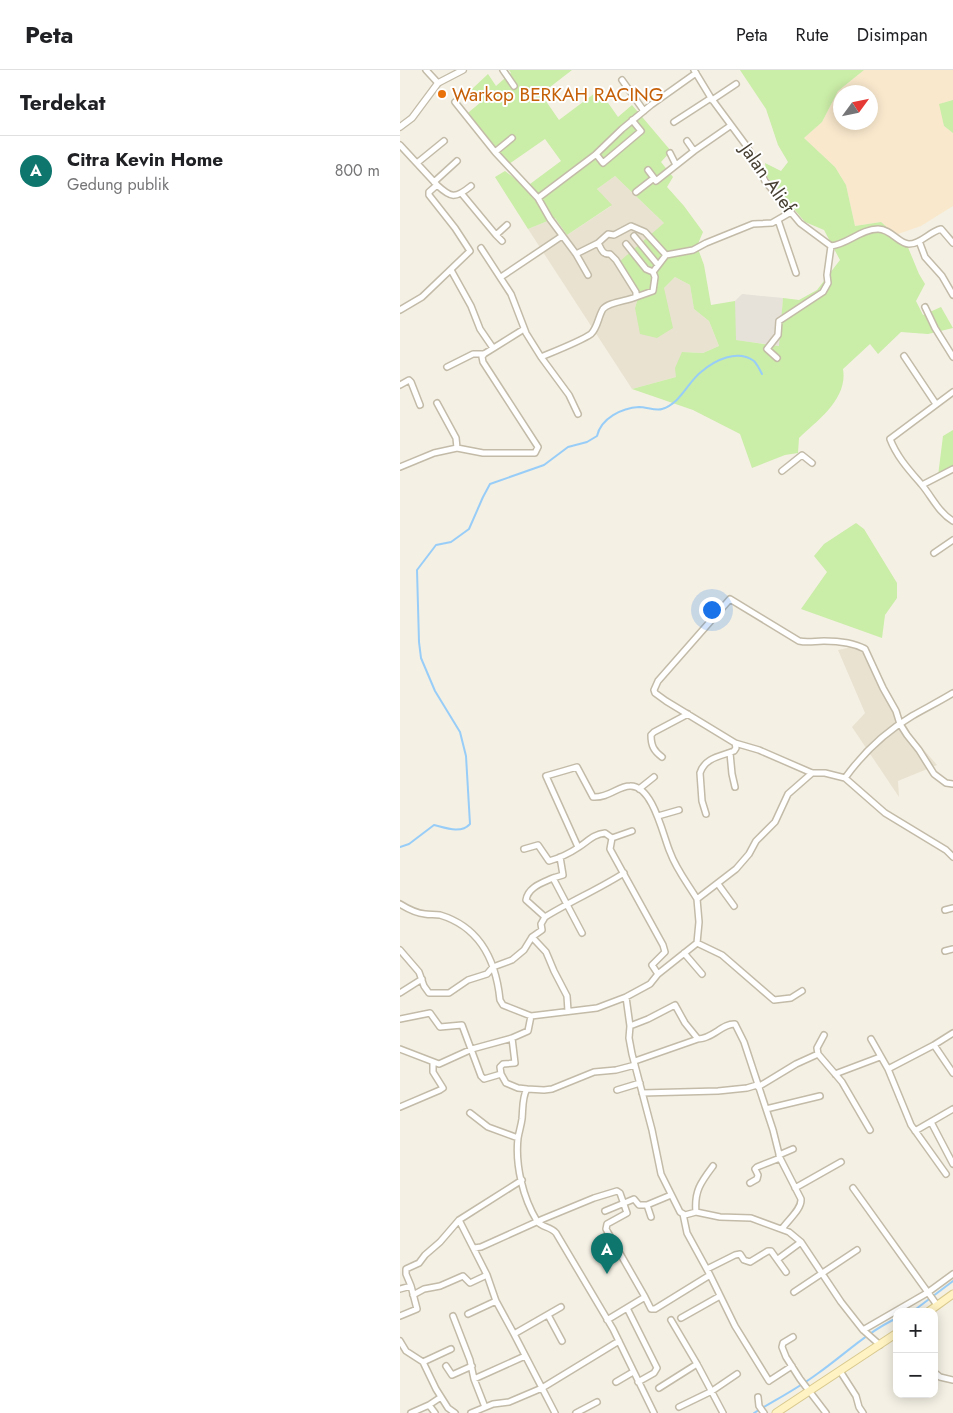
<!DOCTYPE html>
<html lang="id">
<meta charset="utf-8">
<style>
:root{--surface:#fff;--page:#f2f2f2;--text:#202124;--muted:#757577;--line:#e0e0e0;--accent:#0f766e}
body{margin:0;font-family:Jost,sans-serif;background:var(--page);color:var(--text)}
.controls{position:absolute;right:15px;bottom:15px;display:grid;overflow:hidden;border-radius:10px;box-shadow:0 2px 12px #0003}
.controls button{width:45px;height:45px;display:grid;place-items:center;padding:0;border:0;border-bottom:1px solid var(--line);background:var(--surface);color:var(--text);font:25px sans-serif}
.compass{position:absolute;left:433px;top:15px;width:45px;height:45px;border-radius:50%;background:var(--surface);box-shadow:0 2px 12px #0003;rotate:57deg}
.you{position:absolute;left:311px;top:539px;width:18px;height:18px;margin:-12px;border:4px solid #fff;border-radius:50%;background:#1a73e8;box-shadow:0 0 0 8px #1a73e833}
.badge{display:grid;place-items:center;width:32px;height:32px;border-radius:50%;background:var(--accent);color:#fff;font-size:16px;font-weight:700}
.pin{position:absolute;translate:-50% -41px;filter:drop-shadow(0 1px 2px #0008)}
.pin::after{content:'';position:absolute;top:26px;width:18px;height:15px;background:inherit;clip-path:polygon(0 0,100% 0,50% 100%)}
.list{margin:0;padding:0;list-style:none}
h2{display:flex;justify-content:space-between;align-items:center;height:65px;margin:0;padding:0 20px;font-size:21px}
h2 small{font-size:16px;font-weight:400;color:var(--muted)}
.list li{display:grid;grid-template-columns:32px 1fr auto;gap:15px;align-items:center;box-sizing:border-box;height:70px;padding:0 20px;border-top:1px solid var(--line)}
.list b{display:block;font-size:19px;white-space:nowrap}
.list p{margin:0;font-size:16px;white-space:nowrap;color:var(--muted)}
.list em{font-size:16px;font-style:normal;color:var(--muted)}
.map{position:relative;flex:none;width:553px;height:1343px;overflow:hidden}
header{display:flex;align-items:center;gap:30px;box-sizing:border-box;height:70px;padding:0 25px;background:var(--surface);border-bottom:1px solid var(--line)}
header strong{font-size:24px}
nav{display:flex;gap:28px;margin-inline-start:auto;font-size:18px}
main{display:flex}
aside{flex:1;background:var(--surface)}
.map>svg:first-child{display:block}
.residential{fill:#e9e2d1}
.commercial{fill:#f9e8cc;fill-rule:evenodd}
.industrial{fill:#e6e1d9}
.green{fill:#caeda7}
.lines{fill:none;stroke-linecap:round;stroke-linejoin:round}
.stream{stroke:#98cdf8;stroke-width:2}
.minor-casing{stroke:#c3bba8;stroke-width:8}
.tertiary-casing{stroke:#c3bba8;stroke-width:8}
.secondary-casing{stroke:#d9c98e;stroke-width:9}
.minor{stroke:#fff;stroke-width:5}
.tertiary{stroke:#fff;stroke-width:5.5}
.secondary{stroke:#fff3c3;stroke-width:7}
.food-dot{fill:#e8710a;stroke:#fff;stroke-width:2}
.labels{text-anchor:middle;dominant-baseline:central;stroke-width:4;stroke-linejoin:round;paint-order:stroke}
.food-label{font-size:19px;fill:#c56008;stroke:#fff;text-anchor:start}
.street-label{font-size:19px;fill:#474033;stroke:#fff}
</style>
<header>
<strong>Peta</strong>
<nav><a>Peta</a><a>Rute</a><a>Disimpan</a></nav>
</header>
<main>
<aside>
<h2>Terdekat<small></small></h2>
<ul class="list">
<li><span class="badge">A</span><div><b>Citra Kevin Home</b><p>Gedung publik</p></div><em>800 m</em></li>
</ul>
</aside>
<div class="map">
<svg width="553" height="1343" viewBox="0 0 553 1343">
<rect width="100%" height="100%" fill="#f4f0e4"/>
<!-- residential -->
<path class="residential" d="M215,106l49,47 -29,85 29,-20 11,-11 15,8 4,24 15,12 10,25 -16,7 -20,-1 -7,25 -44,12 -104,-160 27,-11 12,17 44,-29 -14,-17z
M466,574l21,47 25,45 25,29 -39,16 1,16 -47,-70 13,-14 -27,-63z"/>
<!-- commercial -->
<path class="commercial" d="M464,0h89v30l-13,4 4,22 9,7v73l-32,20 -26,9 -14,-13 -26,4 -9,-41 -11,-18 -31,-29 18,-16 16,-31zM440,22h30v30h-30z"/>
<!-- industrial -->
<path class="industrial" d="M342,224l41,4 -3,48 -45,-6v-39z"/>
<!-- green -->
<path class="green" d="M109,0h63l-31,24 18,26 40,-30 19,27 14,-12 39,46 -10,11 12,15 -6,10 17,19 19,26 -6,14 7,19 7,40 24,-4 1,39 43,6 4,-48 16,2 18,-10 23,-30 -16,-30 -19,-8 -38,-45 -2,-14 16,8 7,-9 -10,-17 -12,-36 -26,-39h124l-26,21 -16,31 -18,16 31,29 11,18 9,41 26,-4 26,23 12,29 6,10 -9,17 7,14 18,-8 12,21 -25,6 -27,-2 -23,22 -8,-10 -27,25c5,30 -25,51 -44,69l-1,15 -13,2 -33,13 -12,-34 -47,-24 -61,-21 44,-12 -1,-9 7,-16 21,1 16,-7 -10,-25 -15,-12 -4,-24 -15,-8 -11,11 9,40 -16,10 -17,-4 -5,-26 5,-16 -21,-30 45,-39 -49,-47 -18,13 15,16 -45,30 -12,-17 -27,11 -33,-52 10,-6 21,16 35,-26 -16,-22 -36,25 -46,-47 18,-15 -10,-12 17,-16 8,12 15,-13z
M553,30v33l-9,-7 -5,-22z
M553,360v39l-15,7 5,-40z
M456,453l8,6 33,54v15l-12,17 -3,23 -81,-29 26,-37 -13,-16 10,-12z"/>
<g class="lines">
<!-- stream -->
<path class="stream" d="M0,777l9,-3 25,-19c12,3 27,9 36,-1l-4,-68 -6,-24 -25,-41 -14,-33 -2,-16 -2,-72 19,-25 15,-3 18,-13 14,-32 7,-13 54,-19 24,-18 19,-5 10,-6c4,-18 25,-28 42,-29 7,0 17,4 23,2 19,-6 25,-26 39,-37 14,-12 36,-23 53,-11 3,3 6,9 8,13
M512,1242l41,-31
M354,1343c21,-13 43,-24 63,-39 27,-19 50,-42 80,-56"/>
<defs>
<path id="minor" d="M26,0l12,13
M103,0l11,16
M294,0l17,28 37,50 17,33 35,42 31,23c17,-2 30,-17 47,-17 13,0 21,15 31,15 12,0 20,-12 32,-15l12,14
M222,10l22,31
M312,30l24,-16
M55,32l40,50 43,46 12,21 26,35 22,-11 10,-9 6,1 17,-9 14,6 21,23 27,-5 13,-7 47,-19 19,-1 19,-11
M274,52l37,-24
M287,71l7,10
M0,75l37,40 -8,7v3l26,33 15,23 -48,46 -22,13
M95,82l17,-14
M270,83l6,12
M196,84l7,9 38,-32 -9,-11
M17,93l27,-22
M248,100l6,8
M34,112l23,-21
M37,115c14,13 18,14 34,1
M236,122l18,-14 2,3 38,-30 36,-25
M62,124l34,41 11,-10
M138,128l57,-43 27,-26 29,-24 45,-32
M378,150l18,53
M96,165l6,6
M234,166l24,29
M519,171l6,16 17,19 11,19
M226,174l20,25 7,3
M81,178l30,46 15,39 15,24 28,38 9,19
M176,184l12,21
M51,200l20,36 9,23 13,19
M101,207l61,-41
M236,227l17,-6 2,-14 -2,-5 13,-17
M525,237l10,21 18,29
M504,286l32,48
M141,287c12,-5 40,-16 50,-23 7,-7 7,-17 12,-25 6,-7 24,-8 33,-12v-5l-20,-32 -6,-6c-8,1 -9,-6 -12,-11
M377,288l-10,-9 11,-14 1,-14 44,-29 5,-9 -1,-8 4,-29
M47,297l26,-13h11l40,-25
M0,315l9,-5 2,2 9,23
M553,322l-63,47c7,18 19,31 32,46 10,12 17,28 31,36
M37,333l19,35 1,10
M0,397l34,-14 23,-5 26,5h52l3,-6 -55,-85 -1,-5 2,-3
M382,401l20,-16 10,8
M522,415l31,-16
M534,483l19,-13
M330,683l2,21 3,13
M262,687c-8,-6 -11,-11 -11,-22l3,-3 34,-18
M445,708c18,-25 40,-46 67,-62 14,-8 28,-15 41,-23
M553,714l-7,-1 -12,-9 -15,-24 -12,-15 -7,-11 -4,-13 -13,-23 -18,-39c-11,-6 -29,-8 -41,-8 -9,0 -16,2 -25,0l-69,-42 -72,82 -4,9 1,3 11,8 69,42 24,7 53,23h13l20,5 40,35 61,37 7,7
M239,719l15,-12
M306,744l-4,-13 -2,-28c5,-16 22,-17 34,-22l2,-3 -1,-5
M258,746l21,-6
M232,761l-20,7 -2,11 53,96 2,7 -13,13 6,9
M178,777l-32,-71 31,-9 16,30c16,1 25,-11 37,-11 23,-1 33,50 40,66 6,17 18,32 27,47
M124,779l14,-4 11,16c11,-3 21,-8 30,-14 9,-6 15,-13 26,-14l7,5
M160,787l3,18 -10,3 29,55
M318,814l16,22
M0,834c8,5 15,9 25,10 5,1 10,0 15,1 40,12 56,46 60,85l3,5 28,11 66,-8 29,-11 24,-13 8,-10 39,-31 2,-21 -2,-23 39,-30 13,-15 7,-13 19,-19 13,-28 24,-21
M545,840l8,-2
M145,847c26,-16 54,-28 79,-44
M132,867l14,15 3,7 5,12 13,25 1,15
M297,873l25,12 52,45 17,-2 11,-7
M0,880l19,22 5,14 5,7h20l19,-13 19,-6 6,-7 19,-7 12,-10 8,-13 10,-7 -1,-6 4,-7 -19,-17c2,-13 16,-17 27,-22
M545,881l8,-2
M284,883l18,21
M0,923l22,-14
M226,927l4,29 -1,12 3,16 20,76 9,44 19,38 5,3 11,-3 24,5 31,1 38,14 12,10 40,60 22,28 17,15
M131,946l-3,15 -16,7 3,25 -12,1 -3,3 1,7 5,9 12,5 9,1c-5,8 -4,20 -5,30 -1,7 -3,13 -4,19 -3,27 5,60 19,83 5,7 13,5 19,12l57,96 41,84
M0,949l30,-6 10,14 22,-2 19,51 3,3 17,-5
M230,956l18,-7 27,-14 10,18 13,16c14,0 25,-16 37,-15l9,18 29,88 7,28 21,41c1,10 -13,21 -19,30
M424,965l-7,13 1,6 24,28 28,48
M471,969l17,30 23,56 35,49
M534,975l19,-12
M0,979l39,15 33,-15 40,-11
M235,991l63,-22
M488,999l46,-24 19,28
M435,1004l45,-17
M358,1017l38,-23 22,-10
M127,1019l17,1 8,-1 42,-17 22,-2 19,-5
M217,1020l23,-7
M242,1023l76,-2 29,-3 10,-3
M0,1037l40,-17 3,-2 -10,-16v-10
M366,1039l54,-13
M70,1043l18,14 30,11
M531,1052l22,42
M515,1061l38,-22
M379,1085l14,-6
M350,1113l7,-4 1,-4 -3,-6 2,-2 23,-9
M395,1118l46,-26
M453,1118l84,117
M205,1141l29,-12 5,6h8
M296,1142c-2,-21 5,-30 17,-46
M251,1147l-4,-12 24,-10
M59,1150l28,55 9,26 18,33 41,79
M74,1178l7,-1 62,-28 51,-21 23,-7 3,2 7,20 -20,11 -1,5 39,68
M378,1189l23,-17
M307,1199l28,-14 5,-1 4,6 6,2 18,-11h3l15,21
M310,1205l25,51 34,55 23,-15
M0,1219l11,-3
M394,1222l63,-42
M13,1225l11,-6 16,-3 23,-10 7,7 17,-8
M227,1238l30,60 -3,5 -16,9
M68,1244l28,-13
M148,1245l14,26
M0,1246l17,-7 -6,-23 -5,-12v-5l13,-6 6,-8 15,-13 19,-22 63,-40
M53,1246l17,44 4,19 11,28
M281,1248l39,-22
M207,1250l38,-23 6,12h4l55,-34 -23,-42 -4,-19
M271,1250l26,44 26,49
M463,1260l64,-37 26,-19
M114,1264l47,-27
M393,1267l-10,6 -1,4 4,10 14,22 26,34
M0,1271l6,10 17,11 13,27 12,19 7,5
M23,1292l28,-13
M46,1296l6,9 20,-9
M440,1301l16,25 3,11 4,6
M534,1302l6,5 13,3
M74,1309l51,-23
M216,1312l17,-10
M259,1318l38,-24
M358,1327l1,9 5,7
M29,1335l12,-8
M279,1337l33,-16 25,-17
M11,1343l18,-8 6,8
M71,1343l22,-9 16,-2 33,-14 77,-47
M176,1343l21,-11"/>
<path id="tertiary" d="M0,57l12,-9 26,-35 25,-13"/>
<path id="secondary" d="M528,1242l25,-18
M376,1343l121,-80"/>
</defs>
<!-- minor casing -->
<use href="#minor" class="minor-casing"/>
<!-- tertiary casing -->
<use href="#tertiary" class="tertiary-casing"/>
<!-- secondary casing -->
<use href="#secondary" class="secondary-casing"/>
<!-- minor -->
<use href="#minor" class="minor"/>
<!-- tertiary -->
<use href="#tertiary" class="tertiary"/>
<!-- secondary -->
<use href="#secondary" class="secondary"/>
</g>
<!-- markers -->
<circle class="food-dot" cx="42" cy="24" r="5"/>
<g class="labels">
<!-- food labels -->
<g class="food-label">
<text x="52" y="24">Warkop BERKAH RACING</text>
</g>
<!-- street labels -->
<g class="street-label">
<text transform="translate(368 108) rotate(55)">Jalan Alief</text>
</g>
</g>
</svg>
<div class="controls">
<button>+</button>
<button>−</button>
</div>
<svg class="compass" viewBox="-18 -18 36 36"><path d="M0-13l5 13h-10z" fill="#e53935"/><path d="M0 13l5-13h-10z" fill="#757577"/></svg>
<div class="you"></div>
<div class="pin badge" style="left:207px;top:1204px">A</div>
</div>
</main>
